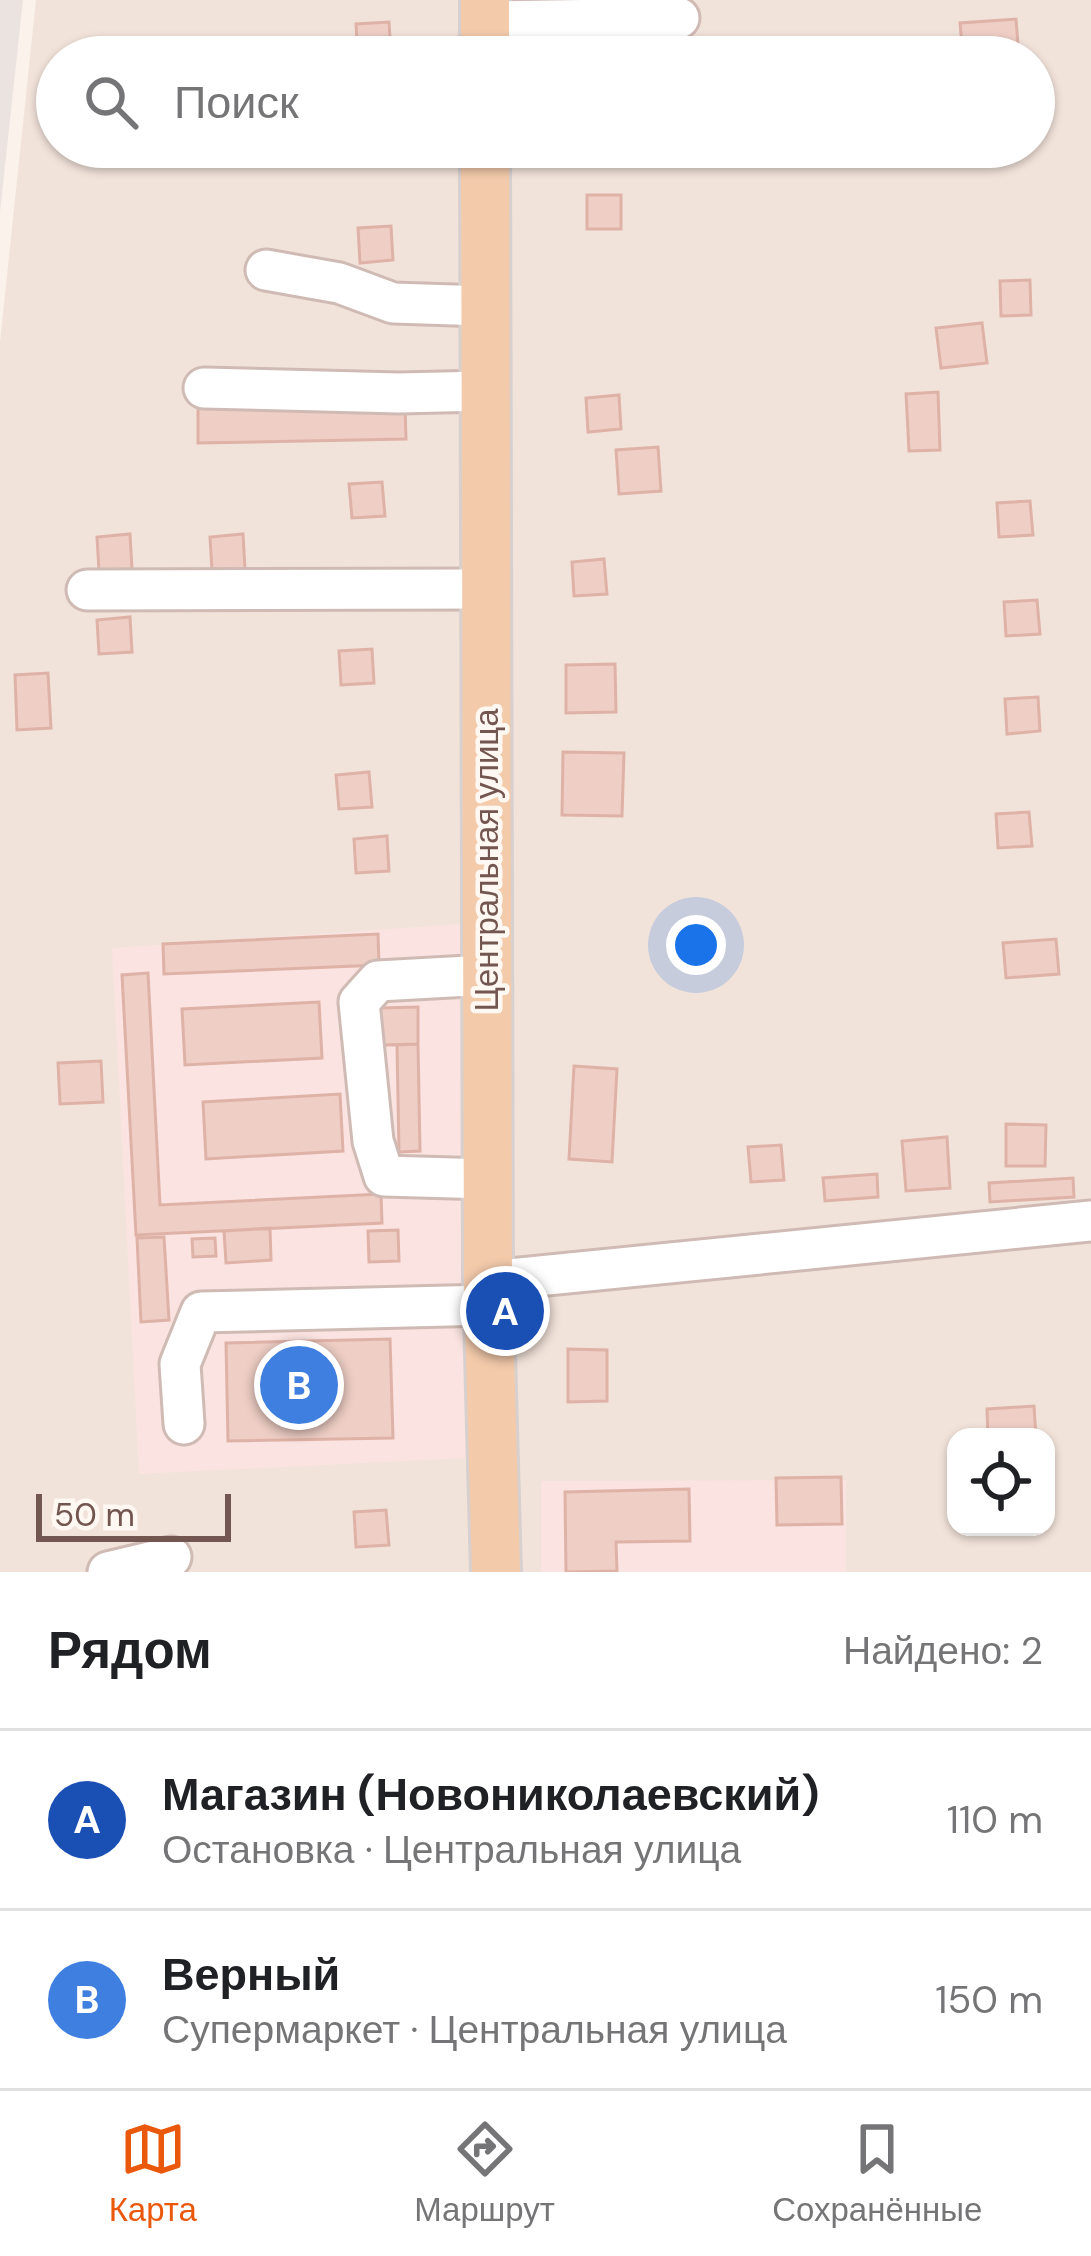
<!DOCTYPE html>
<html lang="ru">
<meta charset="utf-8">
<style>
:root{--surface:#fff;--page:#f2f2f2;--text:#202124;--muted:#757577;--line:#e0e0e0;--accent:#ea580c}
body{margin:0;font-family:"DM Sans",sans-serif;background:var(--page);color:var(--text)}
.controls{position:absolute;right:36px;bottom:36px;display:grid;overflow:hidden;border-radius:24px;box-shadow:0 3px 9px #0004}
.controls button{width:108px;height:108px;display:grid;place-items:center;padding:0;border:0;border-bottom:3px solid var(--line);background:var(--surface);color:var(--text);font:60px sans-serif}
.scale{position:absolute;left:36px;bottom:30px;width:195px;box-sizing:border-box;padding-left:12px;border:6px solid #745650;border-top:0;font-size:33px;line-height:42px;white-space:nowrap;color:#745650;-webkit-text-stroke:9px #fef7f2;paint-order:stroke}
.you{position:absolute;left:696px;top:945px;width:42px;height:42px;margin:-30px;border:9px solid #fff;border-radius:50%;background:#1a73e8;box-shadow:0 0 0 18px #1a73e833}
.badge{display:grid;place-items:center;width:78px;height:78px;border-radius:50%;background:var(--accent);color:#fff;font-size:39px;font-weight:700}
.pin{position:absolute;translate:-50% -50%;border:6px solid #fff;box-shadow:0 3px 12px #0006}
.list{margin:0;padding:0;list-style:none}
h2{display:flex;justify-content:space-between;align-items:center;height:156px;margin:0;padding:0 48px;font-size:51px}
h2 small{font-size:39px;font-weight:400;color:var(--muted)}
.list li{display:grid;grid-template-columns:78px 1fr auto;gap:36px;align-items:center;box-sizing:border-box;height:180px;padding:0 48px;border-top:3px solid var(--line)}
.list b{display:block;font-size:45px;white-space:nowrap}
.list p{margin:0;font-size:39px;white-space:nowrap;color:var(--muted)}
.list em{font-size:39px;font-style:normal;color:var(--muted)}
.icon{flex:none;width:66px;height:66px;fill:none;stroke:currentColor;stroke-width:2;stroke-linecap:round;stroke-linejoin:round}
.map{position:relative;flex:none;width:1091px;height:1572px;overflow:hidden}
.search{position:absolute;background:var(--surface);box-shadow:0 3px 9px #0004;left:36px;right:36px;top:36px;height:132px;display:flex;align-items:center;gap:30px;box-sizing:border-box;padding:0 42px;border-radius:66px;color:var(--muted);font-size:45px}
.sheet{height:516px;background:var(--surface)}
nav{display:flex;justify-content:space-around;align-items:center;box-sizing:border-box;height:168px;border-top:3px solid var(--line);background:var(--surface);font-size:33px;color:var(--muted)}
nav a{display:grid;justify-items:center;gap:6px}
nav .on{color:var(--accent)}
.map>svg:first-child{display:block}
.residential{fill:#f2e3da;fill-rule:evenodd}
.commercial{fill:#fae3e0}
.industrial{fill:#ebe3e0}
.building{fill:#eecec5;stroke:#dfb2a7;stroke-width:3}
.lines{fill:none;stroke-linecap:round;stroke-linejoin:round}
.minor-casing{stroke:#cfbbb4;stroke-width:45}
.major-casing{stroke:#d8d0ce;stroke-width:54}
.minor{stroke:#fff;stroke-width:39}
.major{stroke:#f3caaa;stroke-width:48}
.labels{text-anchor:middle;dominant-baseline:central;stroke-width:9;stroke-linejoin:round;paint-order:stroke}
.street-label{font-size:33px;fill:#745650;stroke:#fef7f2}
</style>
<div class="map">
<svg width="1091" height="1572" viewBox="0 0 1091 1572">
<rect width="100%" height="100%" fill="#fbf2eb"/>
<!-- residential -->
<path class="residential" d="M36,0h1055v1572h-1091v-1230zM57,57h977v90h-977zM956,1437h90v90h-90z"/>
<!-- commercial -->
<path class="commercial" d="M462,924l5,534 -328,16 -27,-526z
M846,1480v92h-305v-91z"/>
<!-- industrial -->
<path class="industrial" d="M0,0h23l-23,212z"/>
<!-- building -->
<path class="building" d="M1016,19l3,38h-56l-3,-34z
M389,22l2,34 -33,1 -2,-33z
M674,31v26h-73v-25z
M356,147h33l1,15 -33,3z
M587,195h34v34h-34z
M391,226l2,34 -33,3 -2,-35z
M1030,280l1,35 -30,1 -1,-35z
M982,323l5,40 -46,5 -5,-40z
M938,392l2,58 -31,1 -3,-57z
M619,395l2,34 -33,3 -2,-34z
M405,405l1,34 -208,4v-35z
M658,447l3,44 -42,3 -3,-44z
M382,482l3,34 -33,2 -3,-34z
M1030,501l3,34 -34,2 -2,-34z
M130,534l2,35 -33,2 -2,-34z
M243,534l2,35 -33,2 -2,-34z
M604,559l3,35 -33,2 -2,-34z
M1037,600l3,34 -34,2 -2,-34z
M130,617l2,35 -33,2 -2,-34z
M372,649l2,34 -33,2 -2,-34z
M615,664l1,48 -50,1v-48z
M48,673l3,55 -34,2 -2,-55z
M1038,697l2,34 -33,3 -2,-35z
M563,752l61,1 -2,63 -60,-1z
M369,772l3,35 -33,2 -3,-34z
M1029,812l3,34 -34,2 -2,-34z
M387,836l2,35 -33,2 -2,-34z
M378,934l1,31 -215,9 -1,-30z
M1056,939l3,35 -53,4 -3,-35z
M148,973l12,232 221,-11 1,29 -246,12 -14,-260z
M319,1002l3,56 -137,7 -3,-56z
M418,1007v37l-37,1 -1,-37z
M418,1044l2,107 -21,1 -2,-107z
M101,1061l2,41 -43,2 -2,-41z
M574,1066l43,3 -5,93 -43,-3z
M340,1094l3,57 -137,8 -3,-57z
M1006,1124l40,1 -1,41h-39z
M947,1137l3,51 -44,3 -4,-50z
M781,1145l3,35 -33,2 -3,-35z
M877,1174l1,23 -53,4 -2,-23z
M1073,1178l1,19 -84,5 -1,-19z
M270,1228l1,32 -45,3 -2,-32z
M398,1230l1,31 -30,1 -1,-31z
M164,1237l5,83 -28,2 -4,-84z
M215,1238l1,18 -23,1 -1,-18z
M390,1339l3,99 -165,3 -2,-98z
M568,1349l39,1v51l-39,1z
M1034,1406l2,31h-48l-1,-28z
M841,1477l1,47 -65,1 -1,-47z
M689,1489l1,52 -74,1 1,29 -51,1 -1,-80z
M386,1510l3,35 -33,2 -2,-35z
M999,1527h45v3l-45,3z"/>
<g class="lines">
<defs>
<path id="minor" d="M485,21l194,-3
M266,270l73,13 54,20 92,3
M204,388l195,5 86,-2
M87,590l398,-1
M487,975l-109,6 -19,21 14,139 11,35 104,3
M488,1281l603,-60
M184,1424l-4,-60 21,-52 288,-7
M108,1572l63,-15"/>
<path id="major" d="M485,57v-57
M485,147l3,1134 8,291"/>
</defs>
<!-- minor casing -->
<use href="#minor" class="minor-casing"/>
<!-- major casing -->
<use href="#major" class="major-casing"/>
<!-- minor -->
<use href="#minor" class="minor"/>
<!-- major -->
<use href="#major" class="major"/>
</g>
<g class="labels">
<!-- street labels -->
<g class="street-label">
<text transform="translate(486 860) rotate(-90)">Центральная улица</text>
</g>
</g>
</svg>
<div class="controls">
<button><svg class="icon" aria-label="locate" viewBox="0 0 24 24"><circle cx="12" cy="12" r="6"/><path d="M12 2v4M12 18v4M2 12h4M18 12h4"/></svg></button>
</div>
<div class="scale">50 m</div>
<div class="you"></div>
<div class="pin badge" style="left:505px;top:1311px;background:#1a4fb4">A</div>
<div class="pin badge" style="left:299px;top:1385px;background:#3f7fe0">B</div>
<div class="search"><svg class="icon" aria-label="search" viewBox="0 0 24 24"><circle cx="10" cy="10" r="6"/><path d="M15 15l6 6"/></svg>Поиск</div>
</div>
<section class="sheet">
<h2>Рядом<small>Найдено: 2</small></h2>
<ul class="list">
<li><span class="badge" style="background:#1a4fb4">A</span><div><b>Магазин (Новониколаевский)</b><p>Остановка · Центральная улица</p></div><em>110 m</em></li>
<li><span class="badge" style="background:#3f7fe0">B</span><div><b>Верный</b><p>Супермаркет · Центральная улица</p></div><em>150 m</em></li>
</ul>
</section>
<nav>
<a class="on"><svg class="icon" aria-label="map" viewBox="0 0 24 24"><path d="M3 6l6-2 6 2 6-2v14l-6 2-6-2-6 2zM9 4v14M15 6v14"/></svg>Карта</a>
<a><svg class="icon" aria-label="directions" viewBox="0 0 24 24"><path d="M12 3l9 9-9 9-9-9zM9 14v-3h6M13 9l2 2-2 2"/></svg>Маршрут</a>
<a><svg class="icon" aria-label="saved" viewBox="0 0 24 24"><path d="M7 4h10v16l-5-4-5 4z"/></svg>Сохранённые</a>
</nav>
